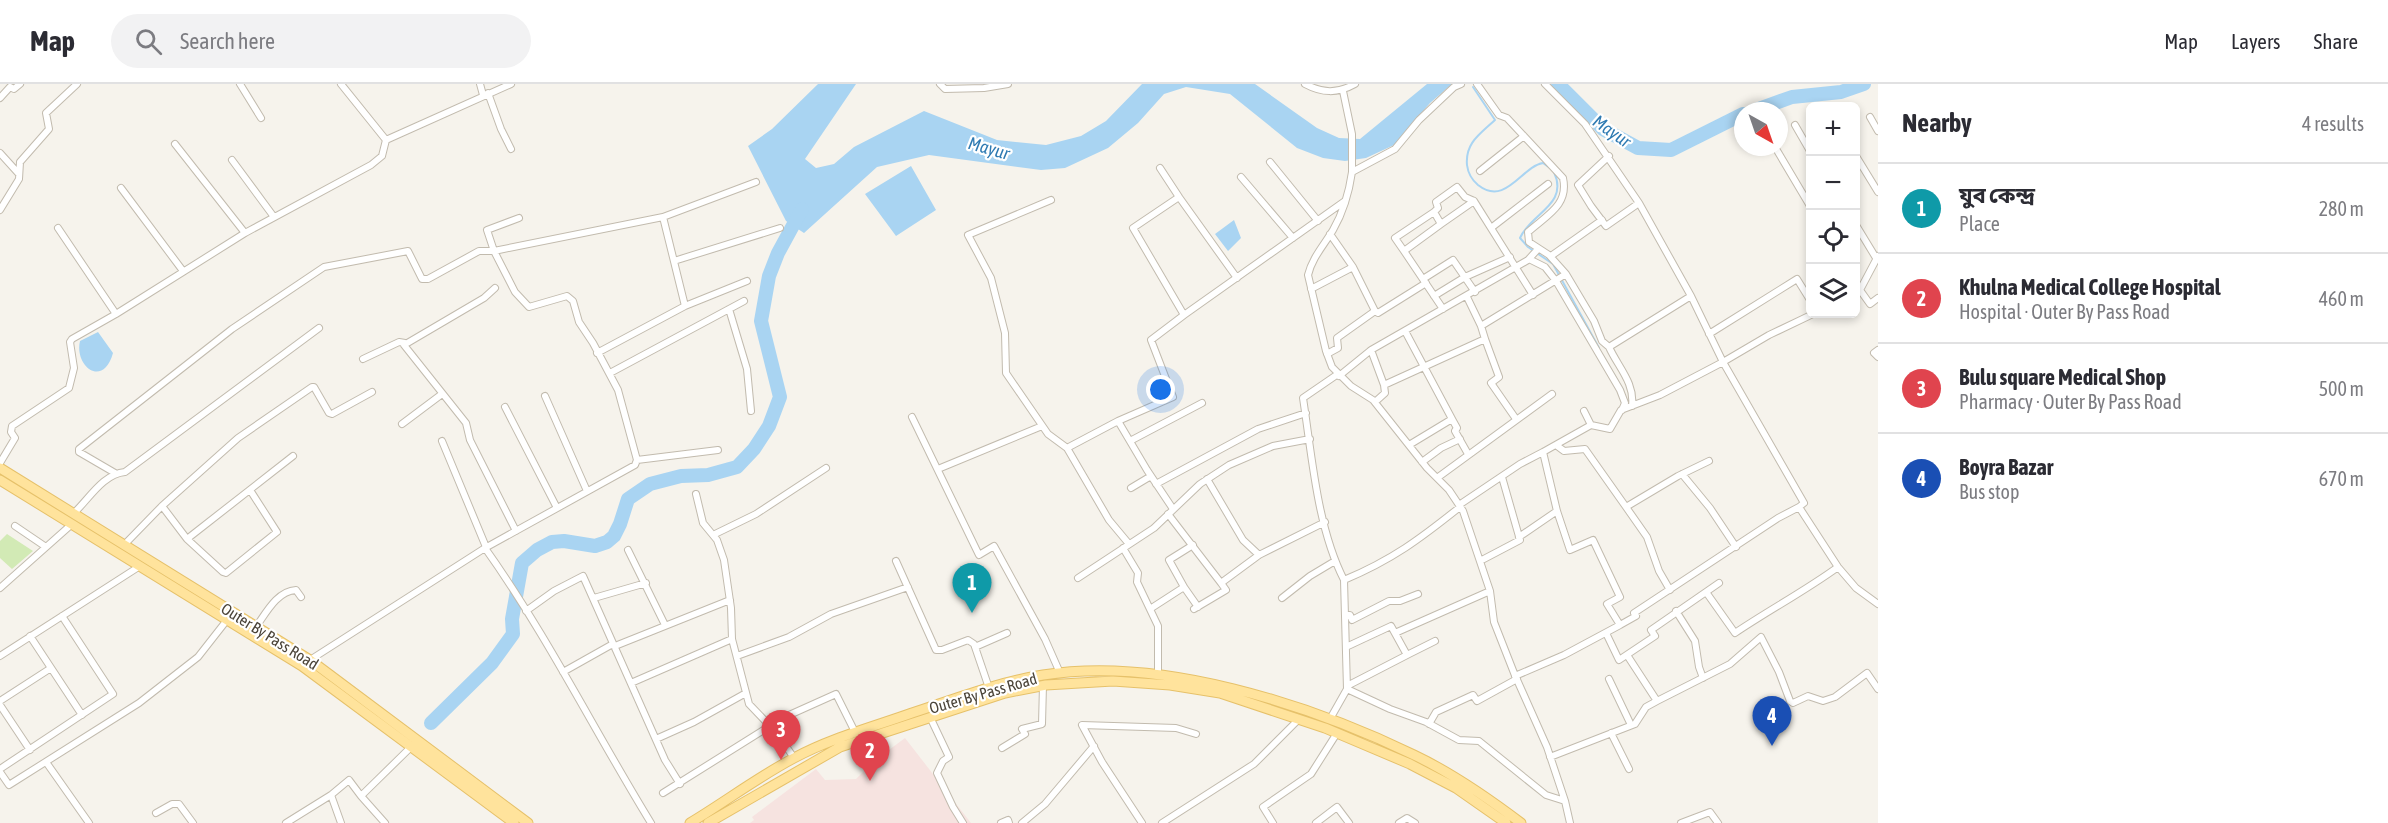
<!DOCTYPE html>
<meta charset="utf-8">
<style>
:root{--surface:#fff;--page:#f2f2f3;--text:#2b2b33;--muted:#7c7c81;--line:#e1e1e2;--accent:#d93025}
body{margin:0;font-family:"Asap Condensed","Noto Sans Bengali",sans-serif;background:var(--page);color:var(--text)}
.controls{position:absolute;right:18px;top:18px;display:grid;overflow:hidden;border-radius:9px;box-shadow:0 3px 9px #0003}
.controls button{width:54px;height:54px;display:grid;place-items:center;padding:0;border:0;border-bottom:2px solid var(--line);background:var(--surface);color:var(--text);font:30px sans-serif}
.compass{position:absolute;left:1734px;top:18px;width:54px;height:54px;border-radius:50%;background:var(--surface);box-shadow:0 3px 9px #0003;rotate:140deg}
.you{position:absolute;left:1161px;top:306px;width:21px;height:21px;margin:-15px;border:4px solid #fff;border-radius:50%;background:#1a73e8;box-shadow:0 0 0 9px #1a73e833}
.badge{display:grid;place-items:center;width:39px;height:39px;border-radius:50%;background:var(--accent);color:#fff;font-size:20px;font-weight:700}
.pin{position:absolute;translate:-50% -50px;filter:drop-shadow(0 2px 3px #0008)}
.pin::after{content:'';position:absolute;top:32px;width:21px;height:18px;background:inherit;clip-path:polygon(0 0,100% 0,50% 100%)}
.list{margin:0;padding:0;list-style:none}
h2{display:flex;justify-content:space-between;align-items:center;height:78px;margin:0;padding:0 24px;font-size:26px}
h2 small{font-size:20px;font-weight:400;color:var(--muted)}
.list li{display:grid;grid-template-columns:39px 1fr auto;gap:18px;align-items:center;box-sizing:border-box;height:90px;padding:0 24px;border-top:2px solid var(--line)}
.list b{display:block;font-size:22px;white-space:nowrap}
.list p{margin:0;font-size:20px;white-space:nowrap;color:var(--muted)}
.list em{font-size:20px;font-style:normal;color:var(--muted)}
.icon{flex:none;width:33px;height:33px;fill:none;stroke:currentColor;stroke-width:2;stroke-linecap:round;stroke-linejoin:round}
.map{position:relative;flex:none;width:1878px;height:739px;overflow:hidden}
header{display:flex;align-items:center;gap:36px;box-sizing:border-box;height:84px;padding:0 30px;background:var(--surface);border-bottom:2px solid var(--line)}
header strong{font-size:28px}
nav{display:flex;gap:33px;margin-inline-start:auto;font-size:21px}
.search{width:420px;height:54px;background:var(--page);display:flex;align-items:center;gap:15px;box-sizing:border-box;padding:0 21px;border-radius:33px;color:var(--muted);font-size:22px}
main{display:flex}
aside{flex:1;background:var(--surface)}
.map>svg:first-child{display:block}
.medical{fill:#f6e3e0}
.green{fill:#d2eab5}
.water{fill:#a9d4f2}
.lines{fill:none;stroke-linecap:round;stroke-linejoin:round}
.stream{stroke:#a9d4f2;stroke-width:2}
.river{stroke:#a9d4f2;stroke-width:14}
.minor-casing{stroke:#c2bbae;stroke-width:8}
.primary-casing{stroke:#e6c16a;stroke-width:11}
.minor{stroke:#fff;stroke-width:6}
.primary{stroke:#ffe39c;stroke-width:9}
.labels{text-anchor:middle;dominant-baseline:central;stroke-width:4.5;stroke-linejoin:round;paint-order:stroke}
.street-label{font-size:16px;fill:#4b4439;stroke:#fff}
.water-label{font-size:18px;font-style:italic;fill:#2e7ab2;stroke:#fff}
</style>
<header>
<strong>Map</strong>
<div class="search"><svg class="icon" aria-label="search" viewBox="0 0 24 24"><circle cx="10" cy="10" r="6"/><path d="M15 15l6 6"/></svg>Search here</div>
<nav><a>Map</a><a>Layers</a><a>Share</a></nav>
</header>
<main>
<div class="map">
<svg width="1878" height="739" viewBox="0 0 1878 739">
<rect width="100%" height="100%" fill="#f6f3ec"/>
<!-- medical -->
<path class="medical" d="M905,654l66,85h-221l4,-3 -2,-3 64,-48 9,11 31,-1 18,-18z"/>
<!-- green -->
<path class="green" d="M7,450l26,17 -21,18 -12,-11v-17z"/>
<!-- water -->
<path class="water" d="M818,0h38l-51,75 11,9 18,-4 20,-17 70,-36 73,29 49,5 35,-9 25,-15 36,-37h113l62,44 22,10 21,1 67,-55h25l-22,19 -36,42 -28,13 -21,3 -22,-3 -26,-10 -67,-54 -44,-7 -22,7 -26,29 -30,25 -43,20 -24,2 -112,-15 -52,12 -73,66 -18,-12 -38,-75 24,-17z
M911,82l25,44 -40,26 -31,-42z
M1234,136l7,18 -13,13 -13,-17z
M98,248l15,21c-10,36 -39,13 -33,-12z"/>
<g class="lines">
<!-- stream -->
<path class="stream" d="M1473,3l22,33c-15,14 -30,23 -28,45 1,8 5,15 11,20 28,22 44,-19 65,-22l7,5
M1554,88c15,33 -23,41 -34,66l8,9 25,17 46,84
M1603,272l20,34"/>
<!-- river -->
<path class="river" d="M1558,0l45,45 35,19 33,2 72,-36
M1753,27l39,-14 49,-5 23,-8
M431,639l61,-60 21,-29 -1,-15 10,-56 15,-13 15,-8 12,-1 31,5 12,-4 7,-6 6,-12 8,-25 22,-15 31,-8 27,-1 29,-8 17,-18 15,-23 11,-29 -19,-76 8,-45 9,-23 24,-44"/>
<defs>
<path id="minor" d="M240,0l21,34
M480,0l3,11
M940,0l5,5 39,-1 24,-4
M1305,0c17,9 32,10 50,0
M1477,0l22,31 8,3 56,60c6,27 -16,37 -35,54l1,10 20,13 17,19 28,47 8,20 7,6 82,-51
M1545,0l40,40 54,79 52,93 32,66 81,141 -5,4 39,60 18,21 22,16
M1343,7l9,43v38l43,-23 24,-29 35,-33 7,-3
M488,9l13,36 10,20
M0,14l10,-11 4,2 6,-5
M1870,33l8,14
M1795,41l15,26
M386,56l125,-56
M175,60l70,89
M1775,63l35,59
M0,69l19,21
M1609,72l-31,29 13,21 15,20 33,-23
M1856,72l22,36
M232,76l42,57
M1270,78l48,59
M1160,84l19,29
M1480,87l44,-35
M1352,88c-3,21 -8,39 -19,58 -9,15 -21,28 -25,45l18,76 6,16 19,19 22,14 54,68 22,22 14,21 27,80 4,31 20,51 33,74 18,54 5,22
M1241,93l52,61
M121,104l62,83
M1051,116l-83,35 23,43 14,55 1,40 42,61 19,14
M0,126l19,-31 1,-17 29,-33 -3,-16 31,-29
M519,134l-32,12 7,21 169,-34
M1441,140l33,-23
M1856,141l20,33
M58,144l58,86
M1491,144l57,-44
M1404,167l-9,-13 39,-26
M1551,172l51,-36
M1878,172l-18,34 10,14 8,-6
M1529,175l16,8 11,14 64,109 5,13 -3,7
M674,177l106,-33
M1237,194l-58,-81 -46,31 51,87 161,-114
M1423,195l30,-19 22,32
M1856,198l4,8 -4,2
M495,204l-11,10 -80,47 62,78 4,17 46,91
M1311,205l42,-22 -23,-33
M1434,212l31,-19 45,-20
M1467,213l14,29 85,-52
M685,222l62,-25
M729,225l18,60 4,42
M1443,225l-39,-58 37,-27 -7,-12 4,-4 -2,-6 21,-15 8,10 9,4 59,94
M1375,227l3,2 48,-30
M1405,247l47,88 -43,26
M1709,250l88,-55 13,21
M1485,255l14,38 -8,6 25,36
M1609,263c9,20 26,36 23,59
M1371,266l13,35
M1878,266l-4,3 4,4
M597,269l88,-47 -22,-89 93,-35
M1327,270l11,-6 -1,-10 38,-27 -22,-44
M363,275l36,-17 6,1
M610,289l134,-72
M1338,290l-35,24c9,58 14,129 41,182
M1339,292l32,-26 157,-90 10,-11
M545,312l42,95
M1375,318l10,-9 -1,-8 101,-46 -4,-13
M505,323l52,101
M1584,327l7,14
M912,333l67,138 15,-9 51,93 15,34
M1452,335l5,9 -2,3 13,23
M1118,337l29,49 26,39
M402,340l40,-30
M442,357l44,106
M1130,357l72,-38
M1556,361l8,6 21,-2 41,58 52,-31 31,-15
M637,376l81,-10
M1422,378l19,-14 19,-9
M0,379l15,-25 -4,-6 1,-6 57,-38 5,-20 -4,-26 2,-3 44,-25 129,-81 126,-68 11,-9 4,-16 -45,-56
M938,385l104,-43
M115,389l-36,-21v-3l153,-120 92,-62 84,-16 14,28h6l51,-28h15l21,41 14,15 38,-11 6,5 6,21 14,21 25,47 19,70 -2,5 -150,83
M1682,390l28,34 26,39
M1437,394l115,-84
M1207,395l36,61 16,15
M1156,400l102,-55 48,-16
M1131,404l20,-12
M696,410l7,29 14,17 7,20 7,48 1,31 17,65 21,22h5l6,8 -2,2 15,22
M1459,421l61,-41 23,-12
M162,422l25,33 36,33 3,1 51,-41 -27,-42
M1626,423l21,30 12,34 11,19
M1799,423l-21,11 -144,95 2,3 -16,9 -13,-21 13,-7 -27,-57 -23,10 -13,-39 -14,-59 48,-27 19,4 11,-19 39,-15 63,-33 46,-27 44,-21
M74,429c15,-14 29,-39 51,-41l194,-144
M1168,430l53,69 38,-28 66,-33
M15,442l31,21
M713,451l43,-21 70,-46
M1519,453l38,-26
M187,455l106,-83
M1129,460l-20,-24 -42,-72 51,-27 55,-24 -22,-57 33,-25
M124,461l38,-39 76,-68 74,-51h2l15,26 3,1 40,-22
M1123,464l15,25 -1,9 21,44v49
M628,466l37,75
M896,477l40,89h6l26,-10 6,4 15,44
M1480,477l40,-21 -18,-63
M1078,494l76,-50 46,-44 29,-19 44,-19 37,-7
M1184,503l-15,-27 24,-15
M0,504l72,-64
M1706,508l29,41c34,-23 70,-42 103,-66
M594,514l52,-15
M1282,514l28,-22 25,-15
M1150,525l34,-22 14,20
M1194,525l32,-19 -5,-7
M526,527l28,-20 29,-15 82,184 15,24
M1676,527l19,30 4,26 4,11
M1346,531h4l2,5 37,-19h11l18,-7
M256,543c10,-14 21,-36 40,-37l5,7
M1395,549l95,-42
M1606,549l13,27 36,-24 -4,-6 68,-47
M30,552l52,79
M975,563l32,-14
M1346,563l45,-21 16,29 28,-14
M1627,571l30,46 73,-37 31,-27 18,35 11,29 3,2 15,-7 15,5 12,-4 32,-24 11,16
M0,572l140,-90
M737,572l52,-19 42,-23 77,-27
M310,576l175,-112c62,87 110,184 166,275
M563,588l48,-27 4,1 115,-46
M1515,592l49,-21 56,-30
M1609,595l22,46
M631,599l101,-44
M1347,602l62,-32
M1347,605l43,20 36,13 33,18 20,1 67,54 19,6
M0,617l51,-33
M0,621l30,45
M930,633l19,40 -6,4 -6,12 16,34 10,16
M1330,635l17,-30 -3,-109c48,-20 76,-41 116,-73
M1429,640l7,-12 37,-17 4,6 40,-22
M775,642l12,-10 49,-22 19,38
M1611,649l18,36
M656,655l38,-17 52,-29
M1002,664l23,-14 -3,-5 20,-5 1,-39
M1550,673l85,-33 11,-17 11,-6
M46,678l43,61
M0,685l113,-75 -51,-78
M0,688l9,13 130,-82 59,-46 29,-37
M663,709l107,-67
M361,712l24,27
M156,729l16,-9h7l14,19
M286,739l45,-28
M341,739l-10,-28 18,-15 12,16 50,-49
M1001,739l7,-3 1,3
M1022,739l23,-19 49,-58
M1142,739l-40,-61 -20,-37 94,3 20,6
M1162,739l92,-59 45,-45
M1273,739l-10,-16 48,-33 26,-41
M1316,739l21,-16 12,16
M1399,739l8,-5 8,5
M1681,739l29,-11 8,11"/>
<path id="primary" d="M0,384l310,192 218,163
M0,396l302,186 212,157
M690,739c35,-21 68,-46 104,-65 37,-20 79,-31 118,-45 43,-14 86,-31 131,-38 118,-19 265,29 371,80 38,18 74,43 107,68
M708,739l132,-76 165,-54 41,-8 67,-4 57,4 50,8 105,35 85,36 46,24 50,35"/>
</defs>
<!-- minor casing -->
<use href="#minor" class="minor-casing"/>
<!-- primary casing -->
<use href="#primary" class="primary-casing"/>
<!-- minor -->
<use href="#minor" class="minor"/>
<!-- primary -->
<use href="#primary" class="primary"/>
</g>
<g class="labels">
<!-- street labels -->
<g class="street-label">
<text transform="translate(270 552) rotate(32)">Outer By Pass Road</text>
<text transform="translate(983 609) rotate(-16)">Outer By Pass Road</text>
</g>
<!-- water labels -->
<g class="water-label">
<text transform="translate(1612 47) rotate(35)">Mayur</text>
<text transform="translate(989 64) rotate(16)">Mayur</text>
</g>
</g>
</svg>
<div class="controls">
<button>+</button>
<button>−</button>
<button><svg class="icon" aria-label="locate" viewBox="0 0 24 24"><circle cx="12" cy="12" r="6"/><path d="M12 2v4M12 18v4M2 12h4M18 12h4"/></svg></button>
<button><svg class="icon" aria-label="layers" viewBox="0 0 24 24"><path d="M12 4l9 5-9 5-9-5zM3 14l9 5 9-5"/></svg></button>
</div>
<svg class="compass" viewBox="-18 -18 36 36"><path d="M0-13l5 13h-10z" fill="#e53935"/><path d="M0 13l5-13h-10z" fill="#7c7c81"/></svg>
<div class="you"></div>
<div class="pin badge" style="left:972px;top:529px;background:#0f9aa8">1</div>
<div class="pin badge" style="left:870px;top:697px;background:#e0444e">2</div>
<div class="pin badge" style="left:781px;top:676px;background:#e0444e">3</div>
<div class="pin badge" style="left:1772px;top:662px;background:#1a4fb4">4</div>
</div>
<aside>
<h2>Nearby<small>4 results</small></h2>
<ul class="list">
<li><span class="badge" style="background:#0f9aa8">1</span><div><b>যুব কেন্দ্র</b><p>Place</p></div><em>280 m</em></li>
<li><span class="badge" style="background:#e0444e">2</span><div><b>Khulna Medical College Hospital</b><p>Hospital · Outer By Pass Road</p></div><em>460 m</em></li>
<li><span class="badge" style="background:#e0444e">3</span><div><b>Bulu square Medical Shop</b><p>Pharmacy · Outer By Pass Road</p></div><em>500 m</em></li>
<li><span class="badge" style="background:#1a4fb4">4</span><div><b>Boyra Bazar</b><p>Bus stop</p></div><em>670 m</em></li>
</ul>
</aside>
</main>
